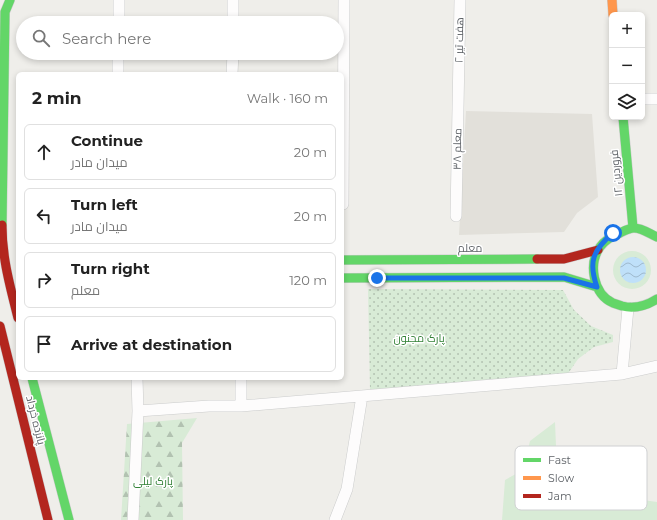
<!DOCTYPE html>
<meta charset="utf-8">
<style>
:root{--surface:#fff;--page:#f6f6f6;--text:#222;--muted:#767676;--line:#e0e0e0}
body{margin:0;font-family:Montserrat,Cairo,sans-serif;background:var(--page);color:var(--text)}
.controls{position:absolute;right:12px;top:12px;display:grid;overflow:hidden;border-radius:6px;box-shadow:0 2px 6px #0003}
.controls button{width:36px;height:36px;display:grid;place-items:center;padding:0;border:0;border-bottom:1px solid var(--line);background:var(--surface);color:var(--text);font:20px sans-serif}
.stop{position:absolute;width:12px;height:12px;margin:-9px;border:3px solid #1a73e8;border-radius:50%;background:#fff}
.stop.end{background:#1a73e8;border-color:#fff;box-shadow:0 1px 4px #0008}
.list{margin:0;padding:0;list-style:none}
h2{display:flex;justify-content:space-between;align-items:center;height:52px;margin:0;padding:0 16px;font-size:17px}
h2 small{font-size:13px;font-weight:400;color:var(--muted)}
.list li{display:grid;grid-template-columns:26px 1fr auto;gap:12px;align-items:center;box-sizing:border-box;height:56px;margin:0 8px 8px;padding:0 8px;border:1px solid var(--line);border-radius:6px}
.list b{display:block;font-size:15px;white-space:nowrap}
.list p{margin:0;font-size:13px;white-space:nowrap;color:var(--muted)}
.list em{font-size:13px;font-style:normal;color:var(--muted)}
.icon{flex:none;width:22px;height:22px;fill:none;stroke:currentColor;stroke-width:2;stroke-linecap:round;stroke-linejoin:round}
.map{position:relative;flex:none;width:657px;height:520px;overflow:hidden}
.search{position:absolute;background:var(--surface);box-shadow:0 2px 6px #0003;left:16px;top:16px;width:328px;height:44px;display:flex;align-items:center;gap:10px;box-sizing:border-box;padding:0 14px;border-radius:22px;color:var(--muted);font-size:15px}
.panel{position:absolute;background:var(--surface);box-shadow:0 2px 6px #0003;left:16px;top:72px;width:328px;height:308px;border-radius:6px}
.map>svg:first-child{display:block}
.education{fill:#e2e0da}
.grass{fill:#d8ebd6}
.forest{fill:url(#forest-firs)}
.park{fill:url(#park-dots)}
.water{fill:url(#water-waves)}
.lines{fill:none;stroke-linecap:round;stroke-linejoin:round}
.street-casing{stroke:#cbcccc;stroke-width:12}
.fast-casing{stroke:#cacacb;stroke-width:10}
.slow-casing{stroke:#cacacb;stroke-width:10}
.jam-casing{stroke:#cacacb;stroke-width:10}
.street{stroke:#fdfcfc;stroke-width:11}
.fast{stroke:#63d668;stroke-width:9}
.slow{stroke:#ff974d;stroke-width:9}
.jam{stroke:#b3261e;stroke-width:9}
.route{stroke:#1a73e8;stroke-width:5}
.labels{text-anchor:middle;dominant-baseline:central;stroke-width:3;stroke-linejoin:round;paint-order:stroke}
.street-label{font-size:11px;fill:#5f6368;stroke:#fff}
.park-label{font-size:11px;fill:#348238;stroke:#fff}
.key{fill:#fff;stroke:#cfd0d2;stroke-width:1}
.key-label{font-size:11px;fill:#5f6368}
</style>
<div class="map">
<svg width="657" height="520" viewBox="0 0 657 520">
<defs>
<pattern id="forest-firs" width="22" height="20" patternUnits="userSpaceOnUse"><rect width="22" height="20" fill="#d8ebd6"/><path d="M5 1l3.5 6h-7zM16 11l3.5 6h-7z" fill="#b2c2b1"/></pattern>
<pattern id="park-dots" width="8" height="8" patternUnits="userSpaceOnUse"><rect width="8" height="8" fill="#d8ebd6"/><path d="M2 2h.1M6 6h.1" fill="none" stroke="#b2c2b1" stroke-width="1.8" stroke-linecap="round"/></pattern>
<pattern id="water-waves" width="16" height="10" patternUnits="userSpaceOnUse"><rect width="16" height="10" fill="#bfe0f9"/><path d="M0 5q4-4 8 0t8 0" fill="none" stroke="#9eb9cd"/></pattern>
</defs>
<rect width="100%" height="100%" fill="#efeeea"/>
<!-- education -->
<path class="education" d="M466,111l126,3 6,83 -21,16 -13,19 -105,3z"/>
<!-- grass -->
<path class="grass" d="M613 270a19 19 0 1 1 38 0a19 19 0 1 1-38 0Z
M555,422l2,48 16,20 84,12v18h-155l3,-40 18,-10 7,-29z"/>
<!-- forest -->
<path class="forest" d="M197,418l-15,25 1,77h-62l6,-96z"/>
<!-- park -->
<path class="park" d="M368,289l195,1 11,20 17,16 22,9v7l-19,5 -16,12 -11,16 -197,15z"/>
<!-- water -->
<path class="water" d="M620 270a13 13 0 1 1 26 0a13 13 0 1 1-26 0Z"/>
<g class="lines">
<defs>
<path id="street" d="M119,23v-23
M233,23v-23
M118,74v-21
M232,74l1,-21
M642,99h15
M343,204l1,-204
M456,216l4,-216
M622,374l35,-8
M137,378l1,33
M241,406v-28
M133,520l5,-109 71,-5h32l381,-32 6,-66
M335,520l12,-31 15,-93"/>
<path id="fast" d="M623,117l10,111
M2,225l3,-213 5,-12
M657,237c-7,-3 -15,-9 -23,-9 -5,0 -10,3 -14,5 -8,3 -15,7 -20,14 -12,17 -7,47 13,56 3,1 6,2 9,3 12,3 24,0 35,-7
M342,260l195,-1
M342,278l222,-1 33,10
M32,378l37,142"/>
<path id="slow" d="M612,0l1,15"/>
<path id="jam" d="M2,225c0,33 8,61 16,93
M537,259h27l34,-9
M0,326l48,194"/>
</defs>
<!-- street casing -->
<use href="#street" class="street-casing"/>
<!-- fast casing -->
<use href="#fast" class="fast-casing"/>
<!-- slow casing -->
<use href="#slow" class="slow-casing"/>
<!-- jam casing -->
<use href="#jam" class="jam-casing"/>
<!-- street -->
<use href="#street" class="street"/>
<!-- fast -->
<use href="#fast" class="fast"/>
<!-- slow -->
<use href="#slow" class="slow"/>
<!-- jam -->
<use href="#jam" class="jam"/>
</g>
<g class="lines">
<!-- route -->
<path class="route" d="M377,278h187l33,9c-9,-25 -4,-37 16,-54"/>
</g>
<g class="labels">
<!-- street labels -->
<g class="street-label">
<text transform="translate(459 40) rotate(-89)">هفت تیر ۲</text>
<text transform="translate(457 149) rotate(-89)">معلم ۳۸</text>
<text transform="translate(616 173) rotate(-96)">۱۲ فروردین</text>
<text x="470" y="248">معلم</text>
<text transform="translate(36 420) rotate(76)">پانزده خرداد</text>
</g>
<!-- park labels -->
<g class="park-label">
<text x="419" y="338">پارک مجنون</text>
<text x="153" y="481">پارک لیلی</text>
</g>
</g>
<!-- legend -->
<rect x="515" y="446" width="132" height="64" rx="6" class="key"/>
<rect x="523" y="458" width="18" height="4" fill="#63d668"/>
<rect x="523" y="476" width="18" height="4" fill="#ff974d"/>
<rect x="523" y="494" width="18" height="4" fill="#b3261e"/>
<g class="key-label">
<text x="548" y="464">Fast</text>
<text x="548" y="482">Slow</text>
<text x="548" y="500">Jam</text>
</g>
</svg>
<div class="controls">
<button>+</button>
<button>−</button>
<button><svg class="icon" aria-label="layers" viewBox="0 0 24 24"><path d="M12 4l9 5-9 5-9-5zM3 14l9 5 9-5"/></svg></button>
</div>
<div class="stop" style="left:613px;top:233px"></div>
<div class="stop end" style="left:377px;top:278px"></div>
<div class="search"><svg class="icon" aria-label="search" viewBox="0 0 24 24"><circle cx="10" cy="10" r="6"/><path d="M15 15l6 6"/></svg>Search here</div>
<section class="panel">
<h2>2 min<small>Walk · 160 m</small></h2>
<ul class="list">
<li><svg class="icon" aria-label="ahead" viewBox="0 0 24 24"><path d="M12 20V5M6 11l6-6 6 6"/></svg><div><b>Continue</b><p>میدان مادر</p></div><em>20 m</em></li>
<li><svg class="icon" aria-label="left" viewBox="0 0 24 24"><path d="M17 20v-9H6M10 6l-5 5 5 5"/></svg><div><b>Turn left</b><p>میدان مادر</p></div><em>20 m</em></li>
<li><svg class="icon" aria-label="right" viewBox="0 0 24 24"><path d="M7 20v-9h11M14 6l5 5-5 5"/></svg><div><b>Turn right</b><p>معلم</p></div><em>120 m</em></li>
<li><svg class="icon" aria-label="arrive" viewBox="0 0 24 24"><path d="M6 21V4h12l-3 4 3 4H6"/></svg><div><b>Arrive at destination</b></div></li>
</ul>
</section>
</div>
